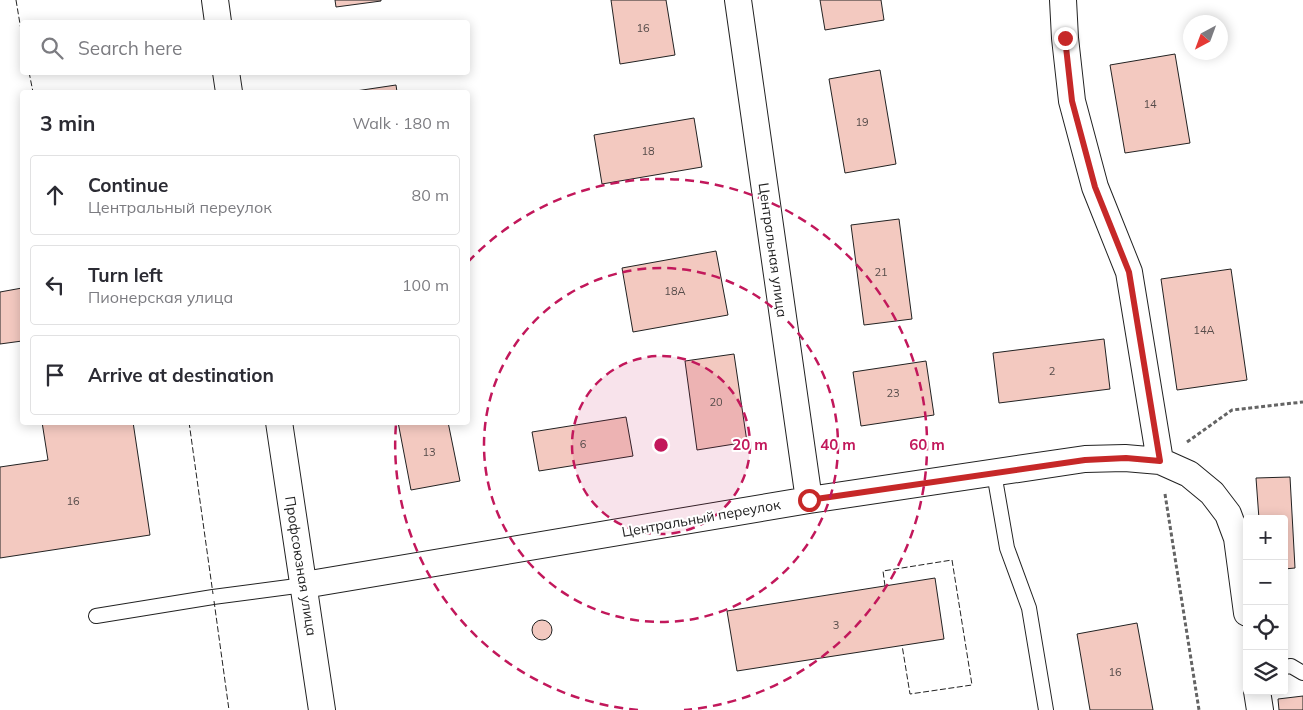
<!DOCTYPE html>
<meta charset="utf-8">
<style>
:root{--surface:#fff;--page:#f2f2f3;--text:#2b2b33;--muted:#7c7c81;--line:#e1e1e2}
body{margin:0;font-family:Mulish,sans-serif;background:var(--page);color:var(--text)}
.controls{position:absolute;right:15px;bottom:15px;display:grid;overflow:hidden;border-radius:5px;box-shadow:0 2px 12px #0003}
.controls button{width:45px;height:45px;display:grid;place-items:center;padding:0;border:0;border-bottom:1px solid var(--line);background:var(--surface);color:var(--text);font:25px sans-serif}
.compass{position:absolute;left:1183px;top:15px;width:45px;height:45px;border-radius:50%;background:var(--surface);box-shadow:0 2px 12px #0003;rotate:221deg}
.stop{position:absolute;width:15px;height:15px;margin:-11px;border:4px solid #c62828;border-radius:50%;background:#fff}
.stop.end{background:#c62828;border-color:#fff;box-shadow:0 1px 5px #0008}
.list{margin:0;padding:0;list-style:none}
h2{display:flex;justify-content:space-between;align-items:center;height:65px;margin:0;padding:0 20px;font-size:21px}
h2 small{font-size:16px;font-weight:400;color:var(--muted)}
.list li{display:grid;grid-template-columns:32px 1fr auto;gap:15px;align-items:center;box-sizing:border-box;height:80px;margin:0 10px 10px;padding:0 10px;border:1px solid var(--line);border-radius:5px}
.list b{display:block;font-size:19px;white-space:nowrap}
.list p{margin:0;font-size:16px;white-space:nowrap;color:var(--muted)}
.list em{font-size:16px;font-style:normal;color:var(--muted)}
.icon{flex:none;width:28px;height:28px;fill:none;stroke:currentColor;stroke-width:2;stroke-linecap:round;stroke-linejoin:round}
.map{position:relative;flex:none;width:1303px;height:710px;overflow:hidden}
.search{position:absolute;background:var(--surface);box-shadow:0 2px 12px #0003;left:20px;top:20px;width:450px;height:55px;display:flex;align-items:center;gap:12px;box-sizing:border-box;padding:0 18px;border-radius:5px;color:var(--muted);font-size:19px}
.panel{position:absolute;background:var(--surface);box-shadow:0 2px 12px #0003;left:20px;top:90px;width:450px;height:335px;border-radius:5px}
.map>svg:first-child{display:block}
.building{fill:#f3c9c0;stroke:#222}
.lines{fill:none;stroke-linecap:round;stroke-linejoin:round}
.service-casing{stroke:#222;stroke-width:16}
.minor-casing{stroke:#222;stroke-width:28}
.path{stroke:#646464;stroke-width:3;stroke-dasharray:4 2.5;stroke-linecap:butt}
.service{stroke:#fff;stroke-width:14}
.minor{stroke:#fff;stroke-width:26}
.fence{stroke:#222;stroke-width:1;stroke-dasharray:6 2.5;stroke-linecap:butt}
.route{stroke:#c62828;stroke-width:6}
.ring{fill:none;stroke:#c2185b;stroke-width:2.5;stroke-dasharray:9 6}
.labels{text-anchor:middle;dominant-baseline:central;stroke-width:4;stroke-linejoin:round;paint-order:stroke}
.number-label{font-size:11px;fill:#564c4a}
.street-label{font-size:14px;fill:#222;stroke:#fff}
.centre{fill:#c2185b;stroke:#fff;stroke-width:2.5}
.ring-label{font-size:15px;text-anchor:middle;font-weight:bold;fill:#c2185b;stroke:#fff;stroke-width:4;stroke-linejoin:round;paint-order:stroke}
</style>
<div class="map">
<svg width="1303" height="710" viewBox="0 0 1303 710">
<rect width="100%" height="100%" fill="#fff"/>
<!-- building -->
<path class="building" d="M335,0h46v1l-45,6z
M611,0h55l9,55 -55,9z
M820,0h61l3,20 -59,10z
M1175,54l15,89 -65,10 -15,-88z
M880,70l16,94 -51,9 -16,-94z
M396,85l1,7h-48z
M694,118l8,49 -100,17 -8,-49z
M899,219l13,100 -48,6 -13,-100z
M716,251l12,64 -95,17 -11,-64z
M1231,269l16,111 -70,10 -16,-111z
M22,288v53l-22,3v-52z
M1104,339l6,50 -111,14 -6,-50z
M734,354l13,88 -50,8 -12,-89z
M926,361l8,54 -73,11 -8,-54z
M626,417l7,39 -94,15 -7,-39z
M42,422h91l17,113 -150,23v-91l48,-7z
M398,422h50l12,59 -49,9z
M1290,477l5,91 -11,1v-50h-25l-3,-41z
M935,578l9,61 -207,32 -10,-60z
M532 630a10 10 0 1 1 20 0a10 10 0 1 1-20 0Z
M1137,623l16,87h-63l-13,-76z
M1303,696v14h-24l-1,-11z"/>
<g class="lines">
<defs>
<path id="service" d="M994,473l13,75 22,60 17,102
M96,616l117,-19 91,-12
M1284,667l7,-1 12,7"/>
<path id="minor" d="M215,0l3,22
M738,0l71,500
M1063,0l2,38 7,63 23,86 34,85 31,189
M226,72l3,20
M279,422l43,288
M304,585l505,-85 276,-41 40,-1 35,3 29,13 23,19 16,21 9,24 10,75
M1257,691l3,19"/>
</defs>
<!-- service casing -->
<use href="#service" class="service-casing"/>
<!-- minor casing -->
<use href="#minor" class="minor-casing"/>
<!-- path -->
<path class="path" d="M1187,442l45,-32 71,-8
M1165,494l34,216"/>
<!-- service -->
<use href="#service" class="service"/>
<!-- minor -->
<use href="#minor" class="minor"/>
<!-- fence -->
<path class="fence" d="M16,0l6,36
M29,72l4,20
M189,422l24,172
M885,586l-2,-15 69,-11 20,125 -62,9 -8,-49
M214,601l15,109"/>
</g>
<g class="lines">
<!-- route -->
<path class="route" d="M809,500l276,-40 41,-2 34,3 -31,-189 -34,-85 -23,-86 -7,-63"/>
</g>
<!-- distance rings -->
<circle cx="661" cy="445" r="89" fill="#c2185b" fill-opacity=".12"/>
<g class="ring">
<circle cx="661" cy="445" r="89"/>
<circle cx="661" cy="445" r="177"/>
<path d="M638 710A266 266 0 0 1 396 424M468 262A266 266 0 1 1 684 710"/>
</g>
<g class="labels">
<!-- number labels -->
<g class="number-label">
<text x="643" y="28">16</text>
<text x="1150" y="104">14</text>
<text x="862" y="122">19</text>
<text x="648" y="151">18</text>
<text x="881" y="272">21</text>
<text x="675" y="291">18А</text>
<text x="1204" y="330">14А</text>
<text x="1052" y="371">2</text>
<text x="893" y="393">23</text>
<text x="716" y="402">20</text>
<text x="583" y="444">6</text>
<text x="429" y="452">13</text>
<text x="73" y="501">16</text>
<text x="836" y="625">3</text>
<text x="1115" y="672">16</text>
</g>
<!-- street labels -->
<g class="street-label">
<text transform="translate(773 250) rotate(82)">Центральная улица</text>
<text transform="translate(701 518) rotate(-10)">Центральный переулок</text>
<text transform="translate(301 566) rotate(81)">Профсоюзная улица</text>
</g>
</g>
<circle cx="661" cy="445" r="8" class="centre"/>
<g class="ring-label">
<text x="750" y="450">20 m</text>
<text x="838" y="450">40 m</text>
<text x="927" y="450">60 m</text>
</g>
</svg>
<div class="controls">
<button>+</button>
<button>−</button>
<button><svg class="icon" aria-label="locate" viewBox="0 0 24 24"><circle cx="12" cy="12" r="6"/><path d="M12 2v4M12 18v4M2 12h4M18 12h4"/></svg></button>
<button><svg class="icon" aria-label="layers" viewBox="0 0 24 24"><path d="M12 4l9 5-9 5-9-5zM3 14l9 5 9-5"/></svg></button>
</div>
<svg class="compass" viewBox="-18 -18 36 36"><path d="M0-13l5 13h-10z" fill="#e53935"/><path d="M0 13l5-13h-10z" fill="#7c7c81"/></svg>
<div class="stop" style="left:809px;top:500px"></div>
<div class="stop end" style="left:1065px;top:38px"></div>
<div class="search"><svg class="icon" aria-label="search" viewBox="0 0 24 24"><circle cx="10" cy="10" r="6"/><path d="M15 15l6 6"/></svg>Search here</div>
<section class="panel">
<h2>3 min<small>Walk · 180 m</small></h2>
<ul class="list">
<li><svg class="icon" aria-label="ahead" viewBox="0 0 24 24"><path d="M12 20V5M6 11l6-6 6 6"/></svg><div><b>Continue</b><p>Центральный переулок</p></div><em>80 m</em></li>
<li><svg class="icon" aria-label="left" viewBox="0 0 24 24"><path d="M17 20v-9H6M10 6l-5 5 5 5"/></svg><div><b>Turn left</b><p>Пионерская улица</p></div><em>100 m</em></li>
<li><svg class="icon" aria-label="arrive" viewBox="0 0 24 24"><path d="M6 21V4h12l-3 4 3 4H6"/></svg><div><b>Arrive at destination</b></div></li>
</ul>
</section>
</div>
